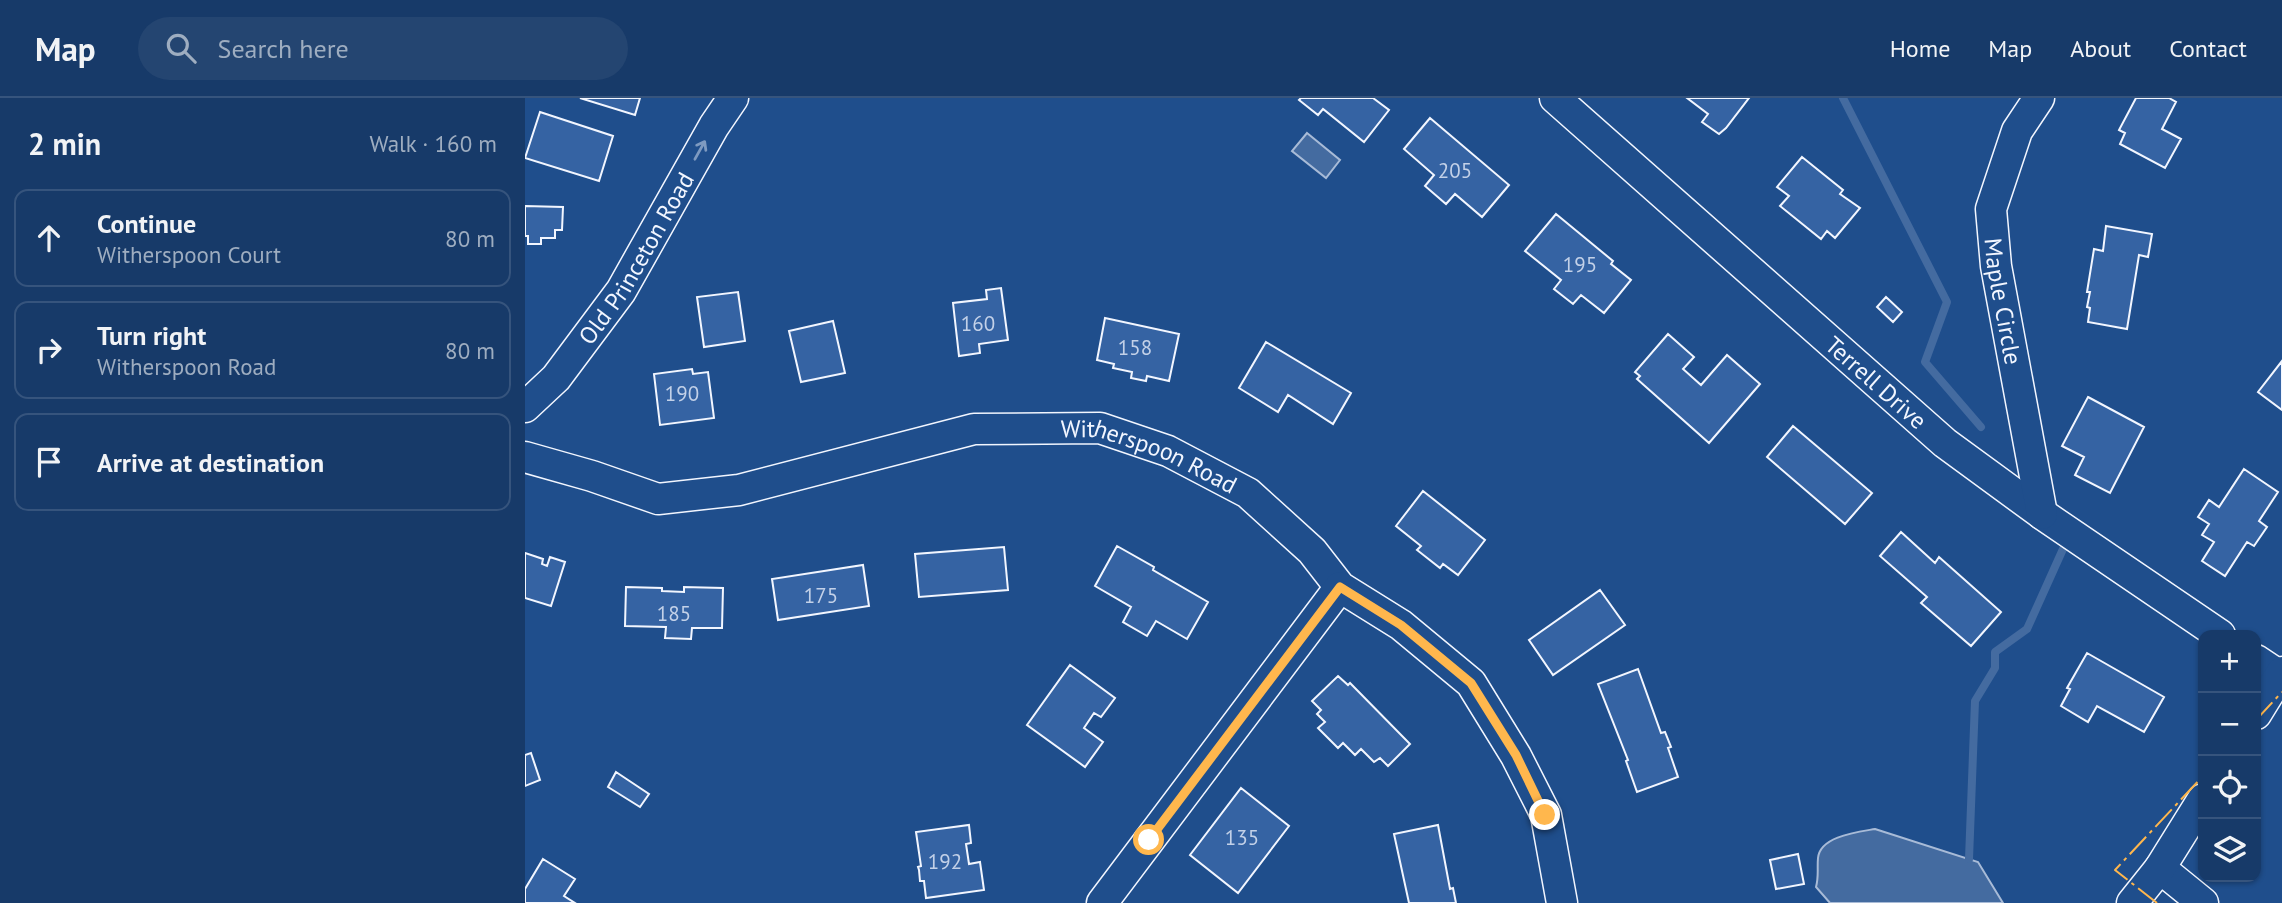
<!DOCTYPE html>
<meta charset="utf-8">
<style>
:root{--surface:#173a69;--page:#244571;--text:#f1f3f6;--muted:#9eadc0;--line:#36547d}
body{margin:0;font-family:"PT Sans",sans-serif;background:var(--page);color:var(--text)}
.controls{position:absolute;right:21px;bottom:21px;display:grid;overflow:hidden;border-radius:14px;box-shadow:0 2px 5px #0004}
.controls button{width:63px;height:63px;display:grid;place-items:center;padding:0;border:0;border-bottom:2px solid var(--line);background:var(--surface);color:var(--text);font:35px sans-serif}
.stop{position:absolute;width:21px;height:21px;margin:-16px;border:5px solid #ffb74d;border-radius:50%;background:#fff}
.stop.end{background:#ffb74d;border-color:#fff;box-shadow:0 2px 7px #0008}
.list{margin:0;padding:0;list-style:none}
h2{display:flex;justify-content:space-between;align-items:center;height:91px;margin:0;padding:0 28px;font-size:30px}
h2 small{font-size:23px;font-weight:400;color:var(--muted)}
.list li{display:grid;grid-template-columns:46px 1fr auto;gap:21px;align-items:center;box-sizing:border-box;height:98px;margin:0 14px 14px;padding:0 14px;border:2px solid var(--line);border-radius:14px}
.list b{display:block;font-size:26px;white-space:nowrap}
.list p{margin:0;font-size:23px;white-space:nowrap;color:var(--muted)}
.list em{font-size:23px;font-style:normal;color:var(--muted)}
.icon{flex:none;width:38px;height:38px;fill:none;stroke:currentColor;stroke-width:2;stroke-linecap:round;stroke-linejoin:round}
.map{position:relative;flex:none;width:1757px;height:805px;overflow:hidden}
header{display:flex;align-items:center;gap:42px;box-sizing:border-box;height:98px;padding:0 35px;background:var(--surface);border-bottom:2px solid var(--line)}
header strong{font-size:33px}
nav{display:flex;gap:38px;margin-inline-start:auto;font-size:24px}
.search{width:490px;height:63px;background:var(--page);display:flex;align-items:center;gap:18px;box-sizing:border-box;padding:0 24px;border-radius:38px;color:var(--muted);font-size:26px}
main{display:flex}
aside{flex:1;background:var(--surface)}
.map>svg:first-child{display:block}
.water{fill:#446ba0;stroke:#a8bbd7;stroke-width:2}
.lines{fill:none;stroke-linecap:round;stroke-linejoin:round}
.stream{stroke:#446ba0;stroke-width:8}
.building{fill:#3563a3;stroke:#f2f6ff;stroke-width:2}
.minor-casing{stroke:#f2f6ff;stroke-width:33}
.minor{stroke:#1f4e8c;stroke-width:30}
.power{stroke:#ffb74d;stroke-width:2;stroke-dasharray:24 5 3.5 5;stroke-linecap:butt}
.oneway{stroke:#7e9ac0}
.route{stroke:#ffb74d;stroke-width:9}
.labels{text-anchor:middle;dominant-baseline:central;stroke-width:5;stroke-linejoin:round;paint-order:stroke}
.number-label{font-size:21px;fill:#c3d1e8}
.street-label{font-size:24px;fill:#f2f6ff;stroke:#1f4e8c}
</style>
<header>
<strong>Map</strong>
<div class="search"><svg class="icon" aria-label="search" viewBox="0 0 24 24"><circle cx="10" cy="10" r="6"/><path d="M15 15l6 6"/></svg>Search here</div>
<nav><a>Home</a><a>Map</a><a>About</a><a>Contact</a></nav>
</header>
<main>
<aside>
<h2>2 min<small>Walk · 160 m</small></h2>
<ul class="list">
<li><svg class="icon" aria-label="ahead" viewBox="0 0 24 24"><path d="M12 20V5M6 11l6-6 6 6"/></svg><div><b>Continue</b><p>Witherspoon Court</p></div><em>80 m</em></li>
<li><svg class="icon" aria-label="right" viewBox="0 0 24 24"><path d="M7 20v-9h11M14 6l5 5-5 5"/></svg><div><b>Turn right</b><p>Witherspoon Road</p></div><em>80 m</em></li>
<li><svg class="icon" aria-label="arrive" viewBox="0 0 24 24"><path d="M6 21V4h12l-3 4 3 4H6"/></svg><div><b>Arrive at destination</b></div></li>
</ul>
</aside>
<div class="map">
<svg width="1757" height="805" viewBox="0 0 1757 805">
<rect width="100%" height="100%" fill="#1f4e8c"/>
<!-- water -->
<path class="water" d="M782,35l33,27 -14,18 -34,-27z
M1350,731l103,33 25,41h-173l-14,-16c3,-11 1,-18 2,-29 2,-22 40,-26 57,-29z"/>
<g class="lines">
<!-- stream -->
<path class="stream" d="M1318,0l104,204 -22,60 56,65
M1444,761l6,-158 20,-33v-16l32,-23 36,-80"/>
</g>
<!-- building -->
<path class="building" d="M55,0h60l-5,17z
M776,0h72l16,12 -25,32 -41,-33 -5,6 -19,-15z
M1162,0h62l-23,30 -7,6 -17,-12 6,-8z
M1611,0h33l7,4 -14,27 19,10 -16,29 -45,-24 5,-11 -6,-3z
M15,14l73,24 -14,45 -74,-23z
M905,20l79,67 -27,32 -27,-23 -9,10 -21,-18 9,-11 -30,-26z
M1277,59l41,33 -3,4 20,14 -25,30 -8,-7 -6,8 -41,-33 9,-10 -12,-9z
M0,108l38,1 -1,23h-7v8h-14v6h-13v-8h-3z
M1031,116l57,47 -2,3 20,16 -27,33 -23,-18 -8,9 -19,-15 7,-9 -36,-29z
M1581,128l46,8 -4,23 -9,-2 -12,74 -39,-7 2,-14 -3,-1 3,-15h-3l7,-43 9,2z
M476,190l7,52 -29,4 1,9 -21,3 -6,-53 34,-4 -1,-9z
M213,194l7,49 -41,6 -7,-50z
M1361,199l16,15 -9,10 -16,-15z
M580,220l74,16 -10,47 -22,-5 -1,5 -15,-3 1,-6 -19,-4 1,-4 -17,-4z
M308,223l12,52 -44,9 -12,-51z
M1143,236l26,23 -11,12 18,16 26,-30 33,29 -51,59 -72,-64 3,-3 -5,-4z
M741,244l85,51 -18,31 -45,-29 -10,17 -39,-24z
M1757,263v49l-24,-18z
M167,271l1,5 15,-2 6,46 -54,7 -6,-51z
M1563,299l56,30 -34,66 -35,-18 9,-18 -22,-11z
M1268,328l79,67 -27,31 -78,-67z
M1719,371l34,23 -19,29 8,6 -13,19 -7,-4 -22,34 -23,-15 12,-19 -12,-7 7,-11 -11,-7 11,-17 10,7z
M898,393l62,49 -27,35 -15,-11 -3,4 -23,-18 4,-4 -25,-20z
M1376,434l34,31 4,-6 62,55 -30,34 -50,-43 6,-6 -47,-41z
M592,448l37,21 -1,3 55,32 -21,37 -31,-18 -9,15 -24,-14 8,-15 -36,-21z
M479,449l4,43 -89,7 -4,-43z
M0,455l18,6 -1,5 5,2 3,-9 15,5 -14,44 -26,-8z
M338,467l6,41 -91,14 -6,-41z
M101,489l36,1v3l22,1v-5l39,1 -1,40h-30l-1,11 -26,-1 1,-11 -41,-1z
M1075,492l25,35 -72,50 -24,-35z
M1562,555l77,44 -20,35 -47,-26 -9,16 -27,-16 9,-17 -3,-1z
M545,567l45,33 -14,19 -7,-4 -10,15 19,14 -18,25 -58,-42z
M1113,571l23,64 4,-1 6,15 -3,1 10,29 -41,15 -11,-31 2,-1 -30,-76z
M813,578l10,9 2,-2 60,61 -22,22 -8,-8 -6,4 -13,-13 -6,6 -12,-12 -5,5 -20,-20 7,-6 -8,-8 4,-4 -9,-9z
M6,655l9,27 -15,6v-31z
M91,674l33,22 -9,13 -32,-20z
M716,690l48,38 -51,67 -48,-38z
M444,727l2,18 -5,1 3,20 11,-2 4,28 -58,8 -2,-17h-4l-1,-11 -1,-3 3,-1 -5,-34z
M913,727l12,64 3,-1 3,15h-47l-15,-69z
M1273,756l6,30 -28,5 -6,-29z
M18,761l32,20 -11,17 11,7h-50v-14z"/>
<g class="lines">
<defs>
<g id="minor">
<path id="s1" d="M1030,0l390,345 97,71 178,121"/>
<path id="s2" d="M1514,0l-22,33 -26,78 5,57 46,248"/>
<path id="s3" d="M0,309l31,-29 65,-87 93,-165 19,-28"/>
<path id="s4" d="M0,359l67,19 66,23 81,-9 235,-61 126,-1 68,23 80,42 64,58 28,36 61,38 70,58 45,73 30,59 16,88"/>
<path d="M1731,562l24,16"/>
<path d="M1731,616l26,-42"/>
<path d="M1635,770l43,35"/>
<path d="M577,805l238,-316"/>
<path d="M1607,805l28,-35 43,-69"/>
</g>
</defs>
<!-- minor casing -->
<use href="#minor" class="minor-casing"/>
<!-- minor -->
<use href="#minor" class="minor"/>
<!-- power -->
<path class="power" d="M1731,622l26,-28
M1632,805l-42,-33 88,-94"/>
</g>
<!-- one-way arrows -->
<defs><path id="oneway-shaft" d="M-6 0H5M1.5-3L5.5 0L1.5 3" fill="none" stroke-width="1.6" stroke-linecap="round" stroke-linejoin="round" transform="scale(1.75)"/></defs>
<use class="oneway" href="#oneway-shaft" transform="translate(175 52) rotate(-61)"/>
<g class="lines">
<!-- route -->
<path class="route" d="M624,742l191,-253 61,38 70,58 45,72 29,60"/>
</g>
<g class="labels">
<!-- number labels -->
<g class="number-label">
<text x="930" y="72">205</text>
<text x="1055" y="166">195</text>
<text x="453" y="225">160</text>
<text x="610" y="249">158</text>
<text x="157" y="295">190</text>
<text x="296" y="497">175</text>
<text x="149" y="515">185</text>
<text x="717" y="739">135</text>
<text x="420" y="763">192</text>
</g>
<!-- street labels -->
<g class="street-label">
<text stroke="none"><textPath href="#s3" startOffset="187">Old Princeton Road</textPath></text>
<text stroke="none"><textPath href="#s2" startOffset="215">Maple Circle</textPath></text>
<text stroke="none"><textPath href="#s1" startOffset="429">Terrell Drive</textPath></text>
<text stroke="none"><textPath href="#s4" startOffset="644">Witherspoon Road</textPath></text>
</g>
</g>
</svg>
<div class="controls">
<button>+</button>
<button>−</button>
<button><svg class="icon" aria-label="locate" viewBox="0 0 24 24"><circle cx="12" cy="12" r="6"/><path d="M12 2v4M12 18v4M2 12h4M18 12h4"/></svg></button>
<button><svg class="icon" aria-label="layers" viewBox="0 0 24 24"><path d="M12 4l9 5-9 5-9-5zM3 14l9 5 9-5"/></svg></button>
</div>
<div class="stop" style="left:624px;top:742px"></div>
<div class="stop end" style="left:1020px;top:717px"></div>
</div>
</main>
